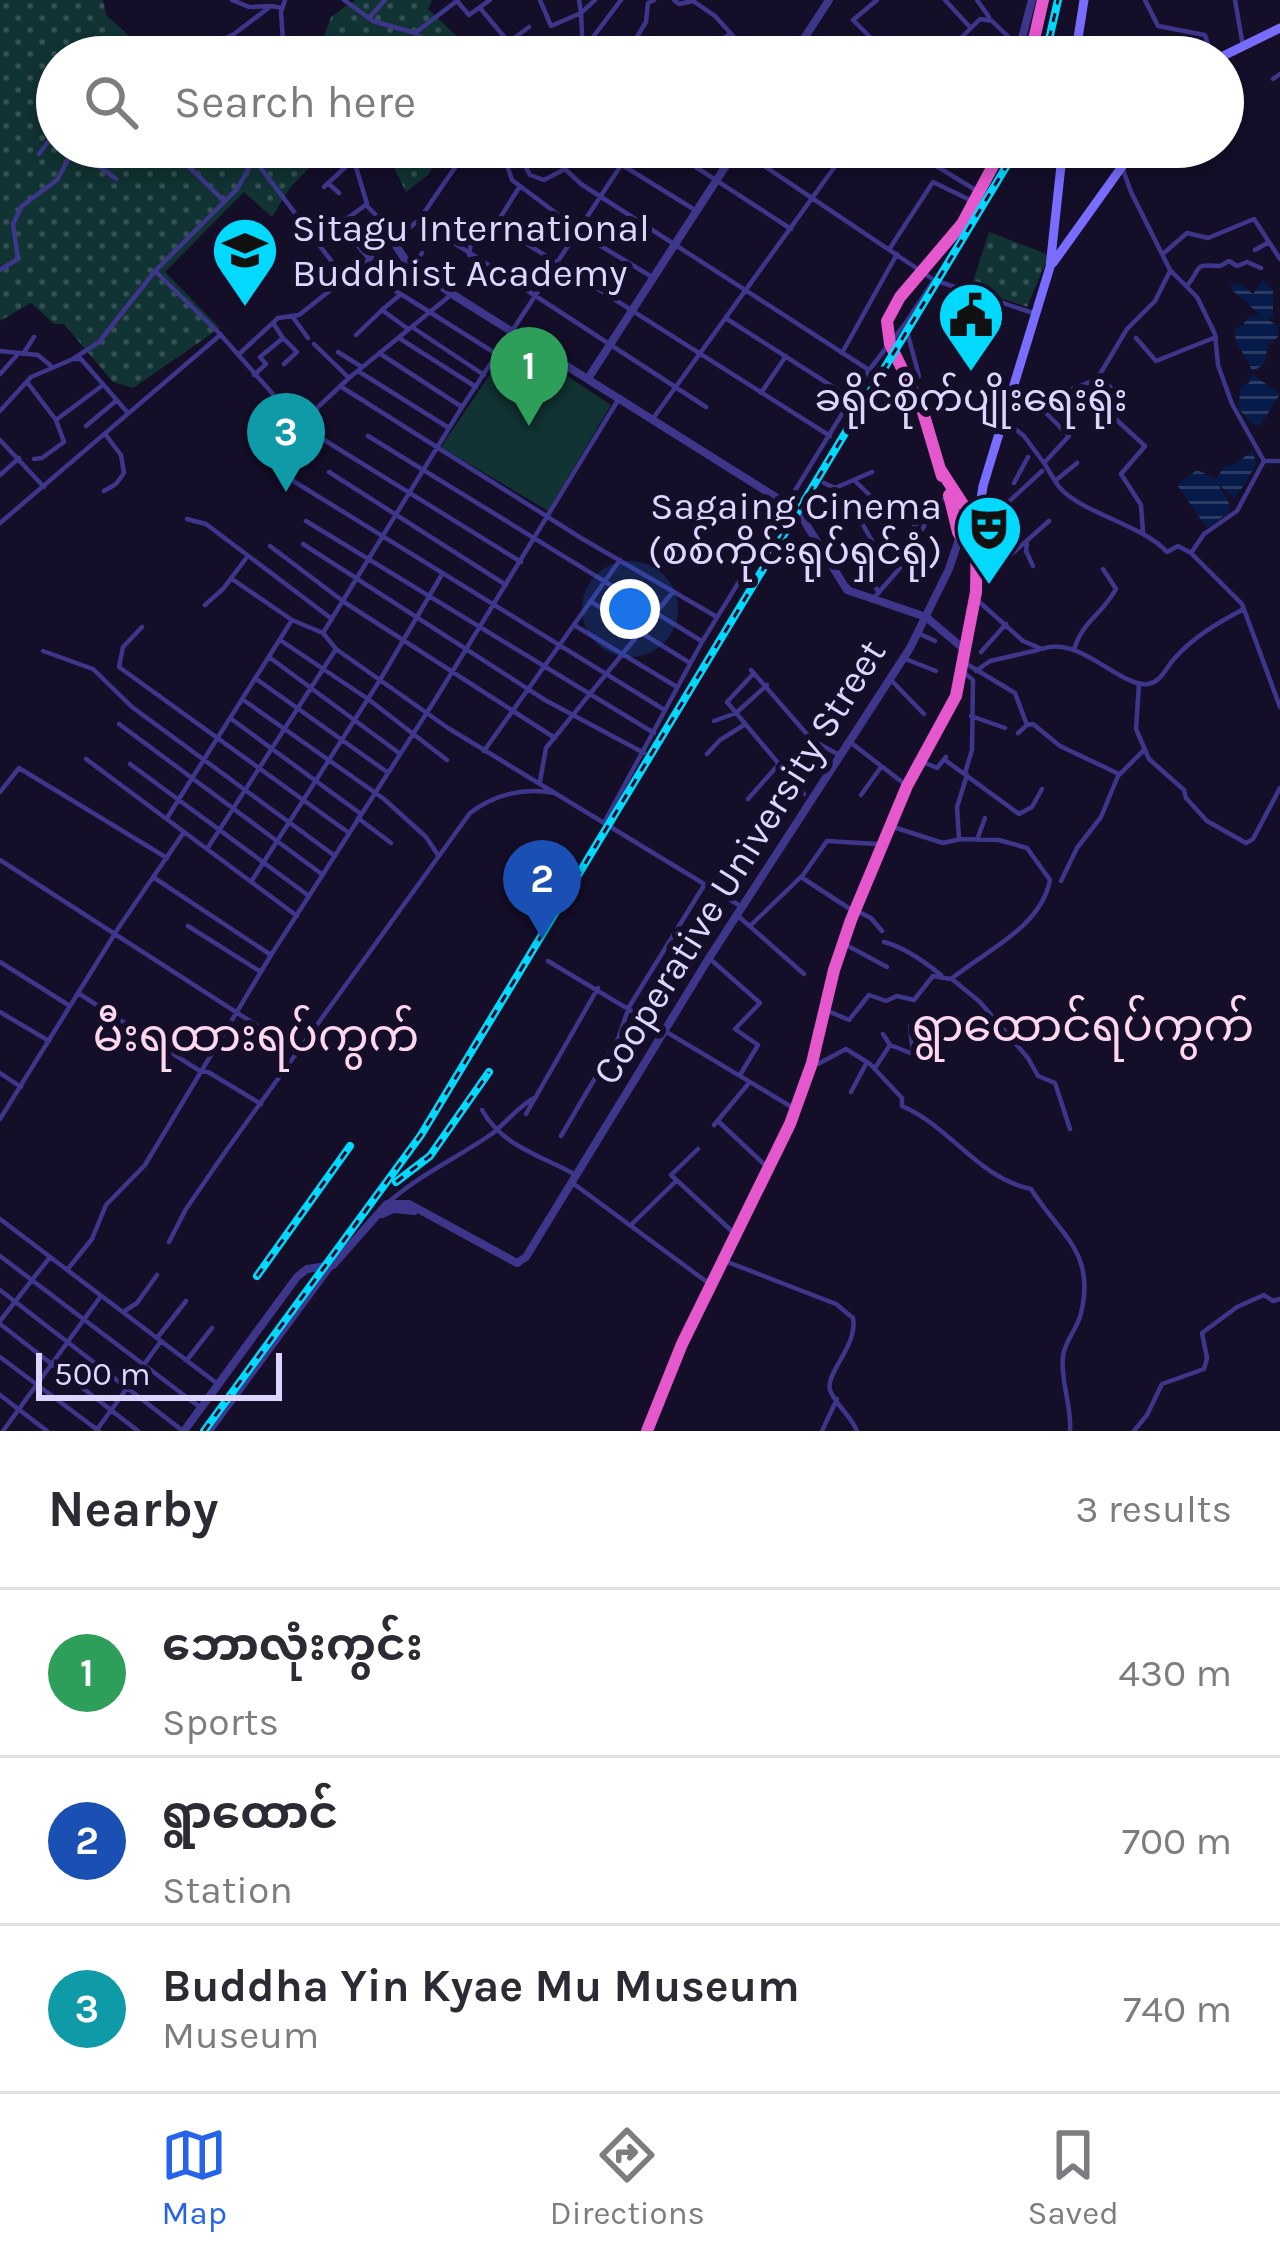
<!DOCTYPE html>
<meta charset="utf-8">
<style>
:root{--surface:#fff;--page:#f2f2f3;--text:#2b2b33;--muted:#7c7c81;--line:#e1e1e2;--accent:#2563eb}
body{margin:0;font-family:Karla,"Noto Sans Myanmar",sans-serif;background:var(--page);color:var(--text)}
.scale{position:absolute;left:36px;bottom:30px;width:246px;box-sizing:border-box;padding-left:12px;border:6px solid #ddd6ff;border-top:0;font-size:33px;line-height:42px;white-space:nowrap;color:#ddd6ff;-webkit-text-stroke:9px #140e29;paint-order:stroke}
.you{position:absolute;left:630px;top:609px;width:42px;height:42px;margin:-30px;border:9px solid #fff;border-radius:50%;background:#1a73e8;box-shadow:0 0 0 18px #1a73e833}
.badge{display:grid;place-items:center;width:78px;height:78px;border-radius:50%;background:var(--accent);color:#fff;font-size:39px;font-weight:700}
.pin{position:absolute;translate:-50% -99px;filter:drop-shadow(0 3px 6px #0008)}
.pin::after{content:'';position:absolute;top:63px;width:42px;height:36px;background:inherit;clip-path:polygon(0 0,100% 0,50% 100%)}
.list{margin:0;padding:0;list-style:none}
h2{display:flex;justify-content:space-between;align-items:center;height:156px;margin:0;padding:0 48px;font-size:51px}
h2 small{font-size:39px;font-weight:400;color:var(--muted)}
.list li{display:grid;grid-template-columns:78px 1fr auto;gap:36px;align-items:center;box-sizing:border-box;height:168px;padding:0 48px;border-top:3px solid var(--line)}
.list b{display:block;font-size:45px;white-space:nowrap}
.list p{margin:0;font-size:39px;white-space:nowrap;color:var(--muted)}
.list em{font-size:39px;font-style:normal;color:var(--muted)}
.icon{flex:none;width:66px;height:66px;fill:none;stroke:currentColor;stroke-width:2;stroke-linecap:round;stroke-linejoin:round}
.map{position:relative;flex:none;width:1280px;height:1431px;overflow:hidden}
.search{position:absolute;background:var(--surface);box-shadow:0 6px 18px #0003;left:36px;right:36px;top:36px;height:132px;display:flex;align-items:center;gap:30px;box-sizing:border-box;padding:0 42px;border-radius:66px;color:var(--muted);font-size:45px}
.sheet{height:660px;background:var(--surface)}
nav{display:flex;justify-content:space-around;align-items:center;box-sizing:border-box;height:168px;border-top:3px solid var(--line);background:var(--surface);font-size:33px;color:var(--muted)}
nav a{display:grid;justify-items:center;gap:6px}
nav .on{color:var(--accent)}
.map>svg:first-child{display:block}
.grass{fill:#133}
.park{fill:url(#park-dots)}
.water{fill:url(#water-rules)}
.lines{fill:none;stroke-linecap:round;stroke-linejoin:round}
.minor{stroke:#3d368b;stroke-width:4.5}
.tertiary{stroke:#3d368b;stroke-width:8}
.secondary{stroke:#786dff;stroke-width:9}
.trunk{stroke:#e557cd;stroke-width:12}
.rail-casing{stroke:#02d9ff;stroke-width:8}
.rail{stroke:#140e29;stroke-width:3;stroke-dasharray:9;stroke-linecap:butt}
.labels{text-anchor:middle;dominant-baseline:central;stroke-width:12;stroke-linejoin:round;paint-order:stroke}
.poi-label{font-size:39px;fill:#ddd6ff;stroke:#140e29;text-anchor:start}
.street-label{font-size:39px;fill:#ddd6ff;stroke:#140e29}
.quarter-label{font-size:45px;fill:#ffd8ef;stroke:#140e29}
</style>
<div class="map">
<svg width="1280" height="1431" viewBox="0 0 1280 1431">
<defs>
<pattern id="park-dots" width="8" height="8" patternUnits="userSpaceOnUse" patternTransform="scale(3)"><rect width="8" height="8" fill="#133"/><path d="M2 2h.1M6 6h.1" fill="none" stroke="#335052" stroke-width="1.8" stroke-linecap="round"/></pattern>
<pattern id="water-rules" width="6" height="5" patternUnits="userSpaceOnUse" patternTransform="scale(3)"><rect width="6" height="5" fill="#061b49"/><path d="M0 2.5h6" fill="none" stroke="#2a3b64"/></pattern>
</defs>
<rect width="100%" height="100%" fill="#140e29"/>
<!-- grass -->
<path class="grass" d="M513,340l98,65 -63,106 -107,-64z"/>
<!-- park -->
<path class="park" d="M0,0h103l3,15 46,42h-95v90h272l-40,42 -17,28 -28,-25 -79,80 55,56 -87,60 -20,-6 -49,-58h-10l-23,-21 -31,18z
M355,0h77l-4,9 51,48h-163l15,-40z
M384,147h58l-13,27 -23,18z
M989,232l60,23 -22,52 -56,-19z"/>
<!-- water -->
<path class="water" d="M1263,280l10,10v27l-5,3 10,6v11l-10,8 -4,19 -12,8c-4,-18 -19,-24 -17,-44l8,-3 5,-8 12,-2 -31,-28 8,-5 16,12z
M1252,374l28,20 -20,32 -8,-2 -14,-16 3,-22 8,-3z
M1253,450l3,15 -21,34 -17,-15 12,21 -2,8 -21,15 -30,-43 20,-15 19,9 9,-13 11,-2z"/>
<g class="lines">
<!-- minor -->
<path class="minor" d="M232,0l17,7 22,-1
M344,0l29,21 42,12 27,24
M540,0l11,26 30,-13 -2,-13
M674,0l5,4 14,-3 22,15 37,41
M877,0l-24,20 37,37
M945,0l24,26
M977,0l12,17
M1145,0l13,26 47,9 7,22
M1235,0l8,46
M457,1l12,14 21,-15
M480,8l37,44
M369,18l16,-18
M415,33l43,-33
M635,40l11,-18 2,-19 6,-3
M509,42l20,-15
M1171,52l4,5
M583,53l-2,-40 14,-13
M188,57l46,-23 37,-28 11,2
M261,57l23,-14
M284,57l-3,-45 4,-12
M409,57l12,-20
M578,57l43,-57
M692,57l37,-22
M942,57l38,-38 12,2 28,27
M1223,70l17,50
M1273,79l7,-5
M501,147l11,33 84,63 56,34
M536,147l-14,13 8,15 14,5 21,-11
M565,147v22l16,15 288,186
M593,147l102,63
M665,147l126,82
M810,147l24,20
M905,147l69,42
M1115,147l16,45 39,78 27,27 18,37 3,31 14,39 32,57 -27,50 -33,23 -13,19 51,51 38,103
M75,148l41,31
M739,149l195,131 102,34
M39,154l18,-24
M254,159l91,120
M183,161l41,40
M328,183l11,10
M520,186l-22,35 18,16 314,199
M324,187l28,-26
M368,207l13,13
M419,220l287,187
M320,222l8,11
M340,225l30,35
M316,241l51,-37 -14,-47 -9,-10
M890,248l43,-66 37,18
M1255,250l14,-8 11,17
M1164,253l23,-20 21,5 46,-19 15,23
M469,255l4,-25
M413,266l9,-13
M0,270l18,-11 -5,-35 9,-18 35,-26 18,-33
M155,271l65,63 80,91 221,137
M1187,286c16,-19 4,-22 33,-20l9,-5 8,5 10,-4 14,6
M396,291l102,64
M382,310l19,-16
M292,316l16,22
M727,319l125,80
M412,327l72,48
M356,335l26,-25 26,19
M283,338l14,14 -13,12
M399,338l77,49
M1136,338l20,23 60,-24
M314,344l35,34
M0,351l38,4 13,11
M338,352l24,15
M379,353l83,54
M842,353l55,-99
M23,354l11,-17
M238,355l40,-37 21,-3 120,-95 50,-73
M75,359h6l47,54
M358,371l91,57
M0,374l18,-20
M1100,374l27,-45 28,-28 15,-30
M254,375l12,-11 -6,-7 23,-19 -10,-15
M919,376l-14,-52 29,-44
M27,382l29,38 8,22 -22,16 -8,1
M340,386l241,152 136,79
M761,393l25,-37
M0,411l31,-34 42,-18 26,-17 56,-71 82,-82 15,-26 4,-16
M654,417l195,-270
M56,420l47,-35
M1004,420l20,16 20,27
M301,423l48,-45 103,-84
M86,426l31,-26
M368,436l332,204
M0,440l44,47
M1264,461h16
M1077,463l-22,18c16,30 86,42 112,71l11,-6 13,7
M329,472l177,113
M0,475l19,-17
M290,479l373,230
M1055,481l-11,-18 25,-27 -27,-27 2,-8 48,-20 8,-7 20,26 -11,13 36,33 -24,28 20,31 2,27
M824,483l11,5 37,-16
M1014,483l14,-26
M104,491l12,-7 8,-11 -3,-18 -16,-21
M1002,508l40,-37
M856,512l16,29v16
M187,519l19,5 126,95
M306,521l348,212
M0,523l219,-187
M914,526l16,-15
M922,530l12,-23 10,-8
M303,544l242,156 99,53
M1027,544l-1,7 7,15
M270,546l74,56 211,136
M866,565l11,25
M991,566l14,-6 44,-39
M232,579l60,41 31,13 13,16 112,79 294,179
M847,590l48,-59 -15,-26 -24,-23
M976,599l47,42 19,8c36,-15 79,39 106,35 14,-3 17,-15 26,-25 19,-22 45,-37 70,-50
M872,600l28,-32
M590,601l100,62
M205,605l18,-16 24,-32
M574,625l103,62
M142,627l-19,20 -4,20 230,166
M323,633l139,-226 171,-260
M918,633l17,8
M280,640l88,59 79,61
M1074,650c8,-29 28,-35 42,-61l-13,-20
M43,651l50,18 39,38 203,149
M981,652l25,-28
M269,657l130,96
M903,658l33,13
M965,663l50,30 12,32 -9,8
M751,670l61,70 29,16
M962,671l11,9 -1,70 -7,23
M976,671l14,-10 48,-11
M754,673l-27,29 77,92
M255,678l132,94
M890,679l34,35
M1139,684l-3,45 13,30 35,31 2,8 21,23 39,22 7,-4 27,-51
M242,699l142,100 42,38 12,18
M971,716l34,12
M230,718l131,96
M714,721l22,-8 31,-28
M119,724l204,151
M1027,725l6,-1 27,22 59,28
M850,742l52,40
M484,751l136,-191
M707,754l13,-14 24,-15
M86,759l211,157
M945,760l74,54 13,-7 10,-18
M925,763l12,5 9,-11
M130,764l179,132
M540,781l6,-33 126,-155
M0,792l19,-24 148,90
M861,795l20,-28
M748,799l31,-35
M167,818l125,-198
M358,818l33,25
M605,821l97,-179 167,-272 36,-46
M959,839l-2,-32 10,-32
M977,840l8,-22
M207,849l129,-200
M0,860l298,192
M153,877l118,78
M801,877l49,32
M1061,881l16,-33 24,-31 17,-41 26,-26
M251,882l129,-202 61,-104
M855,910l16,8 11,13
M737,915l67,59
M751,925l52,-50 24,-34 50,3
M188,926l73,46
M884,942c20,5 41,20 57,33
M848,946l39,21
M709,958l51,45 -25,26 23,16 -18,30
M548,961l247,148
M0,962l70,44
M952,979l28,23 48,56 10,18 17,7 15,46
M78,993l122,78 8,1 53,32
M828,1011l21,9 20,-25 17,6 11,-5 17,4 19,-24 18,3c36,-29 90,-52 99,-99l-23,-32 -28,-8 -38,-1 -18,4 -53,-17
M0,1012l49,29
M890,1045l23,9 -3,-28
M818,1064l28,-15 24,15 32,34v8c49,21 76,72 129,83 29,46 65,63 50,124 -3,15 -16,27 -18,43 -3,25 9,50 7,75
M875,1068l15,-23 -7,-11
M0,1073l21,14
M851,1092l16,-30
M482,1110c20,36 58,45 92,64
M526,1114l72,-126
M0,1119l119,-192 65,-95
M718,1121l48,45
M714,1125l35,-42
M561,1136l57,-97 11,-32 74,-120
M698,1149l-27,26 64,59
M574,1184l137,101
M390,1201c32,-28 69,-44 103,-68 15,-12 25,-27 43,-36
M0,1219l219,166
M632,1224l43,-42
M169,1242l17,-33 42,-61 242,-335c25,-19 55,-26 85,-20
M0,1256l201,152
M725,1261l111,43 17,14c5,28 -28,55 -23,72 5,14 21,26 27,41
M67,1270l25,-31 14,-34 39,-40 126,-210 164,-255 185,-303
M0,1290l183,141
M123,1312l14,-9 20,-28
M0,1321l50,-64
M0,1324l138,107
M157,1338l29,-37
M0,1357l99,74
M187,1360l25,-32
M0,1395l47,36
M3,1431l98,-135
M96,1431l65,-90
M211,1431l122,-166
M822,1431l15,-32
M1134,1431l13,-16 15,-31 42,-15 3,-11 -5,-25 35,-26 27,-12 9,6 7,-2"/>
<!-- tertiary -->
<path class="tertiary" d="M792,57l37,-57
M1017,57l15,-57
M393,241l13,20 46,33 346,217 49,79 79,27 39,33
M589,377l149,-230
M382,1214l11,-5 21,2
M184,1431l113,-154 10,-8 26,-4 54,-61h22l108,59 9,-6 183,-299 201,-310 39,-79 11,-33"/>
<!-- secondary -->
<path class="secondary" d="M1075,57l9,-57
M1221,57l59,-29
M1053,263l83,-116
M977,526l6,-40 67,-219 13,-120"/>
<!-- trunk -->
<path class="trunk" d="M1030,57l13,-57
M942,476l-19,-64 -33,-68 -3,-23 13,-24 62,-73 41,-77
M949,495l9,37 14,22
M647,1431l35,-87 108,-220 22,-61 22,-93 17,-50 56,-134 49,-90 20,-104 1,-66 -37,-57"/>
<defs>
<path id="rail" d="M1045,57l13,-57
M396,1182l34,-26 59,-84
M257,1276l93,-130
M204,1431l217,-296 597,-988"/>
</defs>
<!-- rail casing -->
<use href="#rail" class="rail-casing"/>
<!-- rail -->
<use href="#rail" class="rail"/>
</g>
<!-- icons -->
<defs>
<symbol id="university-pin" viewBox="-11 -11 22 30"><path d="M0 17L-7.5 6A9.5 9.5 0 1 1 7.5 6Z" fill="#02d9ff" stroke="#140e29"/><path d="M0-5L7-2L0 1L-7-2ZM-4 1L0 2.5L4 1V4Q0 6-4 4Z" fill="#111"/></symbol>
<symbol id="civic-pin" viewBox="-11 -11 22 30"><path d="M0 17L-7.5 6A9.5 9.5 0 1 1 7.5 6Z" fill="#02d9ff" stroke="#140e29"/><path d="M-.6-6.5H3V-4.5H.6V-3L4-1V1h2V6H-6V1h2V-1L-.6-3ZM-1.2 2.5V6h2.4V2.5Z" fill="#111"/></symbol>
<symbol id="theatre-pin" viewBox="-11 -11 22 30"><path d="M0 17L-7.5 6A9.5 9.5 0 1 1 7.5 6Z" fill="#02d9ff" stroke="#140e29"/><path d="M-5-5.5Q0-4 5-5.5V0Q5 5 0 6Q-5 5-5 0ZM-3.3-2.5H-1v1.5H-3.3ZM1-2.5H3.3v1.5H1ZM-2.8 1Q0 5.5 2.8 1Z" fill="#111"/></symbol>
</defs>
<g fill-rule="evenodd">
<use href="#university-pin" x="207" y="212" width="76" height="104"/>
<use href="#civic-pin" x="933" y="277" width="76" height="104"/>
<use href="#theatre-pin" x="951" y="490" width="76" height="104"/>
</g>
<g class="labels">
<!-- poi labels -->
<g class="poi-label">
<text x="292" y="228">Sitagu International<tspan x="292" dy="45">Buddhist Academy</tspan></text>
<text x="971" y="398" text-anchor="middle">ခရိုင်စိုက်ပျိုးရေးရုံး</text>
<text x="942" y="506" text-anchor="end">Sagaing Cinema<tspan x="942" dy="45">(စစ်ကိုင်းရုပ်ရှင်ရုံ)</tspan></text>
</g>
<!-- street labels -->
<g class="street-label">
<text transform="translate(739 862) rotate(-58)">Cooperative University Street</text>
</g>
<!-- quarter labels -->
<g class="quarter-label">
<text x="1083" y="1026">ရွာထောင်ရပ်ကွက်</text>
<text x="256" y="1036">မီးရထားရပ်ကွက်</text>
</g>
</g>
</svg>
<div class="scale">500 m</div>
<div class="you"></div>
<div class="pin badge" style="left:529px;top:426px;background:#2e9e5b">1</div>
<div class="pin badge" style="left:542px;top:939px;background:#1a4fb4">2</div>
<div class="pin badge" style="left:286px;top:492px;background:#0f9aa8">3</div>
<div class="search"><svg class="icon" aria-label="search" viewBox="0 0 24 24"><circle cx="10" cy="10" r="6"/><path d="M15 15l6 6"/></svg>Search here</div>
</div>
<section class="sheet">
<h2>Nearby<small>3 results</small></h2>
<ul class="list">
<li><span class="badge" style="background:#2e9e5b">1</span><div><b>ဘောလုံးကွင်း</b><p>Sports</p></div><em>430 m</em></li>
<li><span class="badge" style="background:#1a4fb4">2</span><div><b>ရွာထောင်</b><p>Station</p></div><em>700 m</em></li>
<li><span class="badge" style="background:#0f9aa8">3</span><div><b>Buddha Yin Kyae Mu Museum</b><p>Museum</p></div><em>740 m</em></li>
</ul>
</section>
<nav>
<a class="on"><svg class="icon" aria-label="map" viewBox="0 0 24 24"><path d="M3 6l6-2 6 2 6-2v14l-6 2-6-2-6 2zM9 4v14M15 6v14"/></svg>Map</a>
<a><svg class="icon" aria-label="directions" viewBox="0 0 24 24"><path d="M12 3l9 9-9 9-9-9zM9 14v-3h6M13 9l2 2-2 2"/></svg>Directions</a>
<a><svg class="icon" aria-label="saved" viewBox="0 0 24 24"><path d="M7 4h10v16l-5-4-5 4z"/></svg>Saved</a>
</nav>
